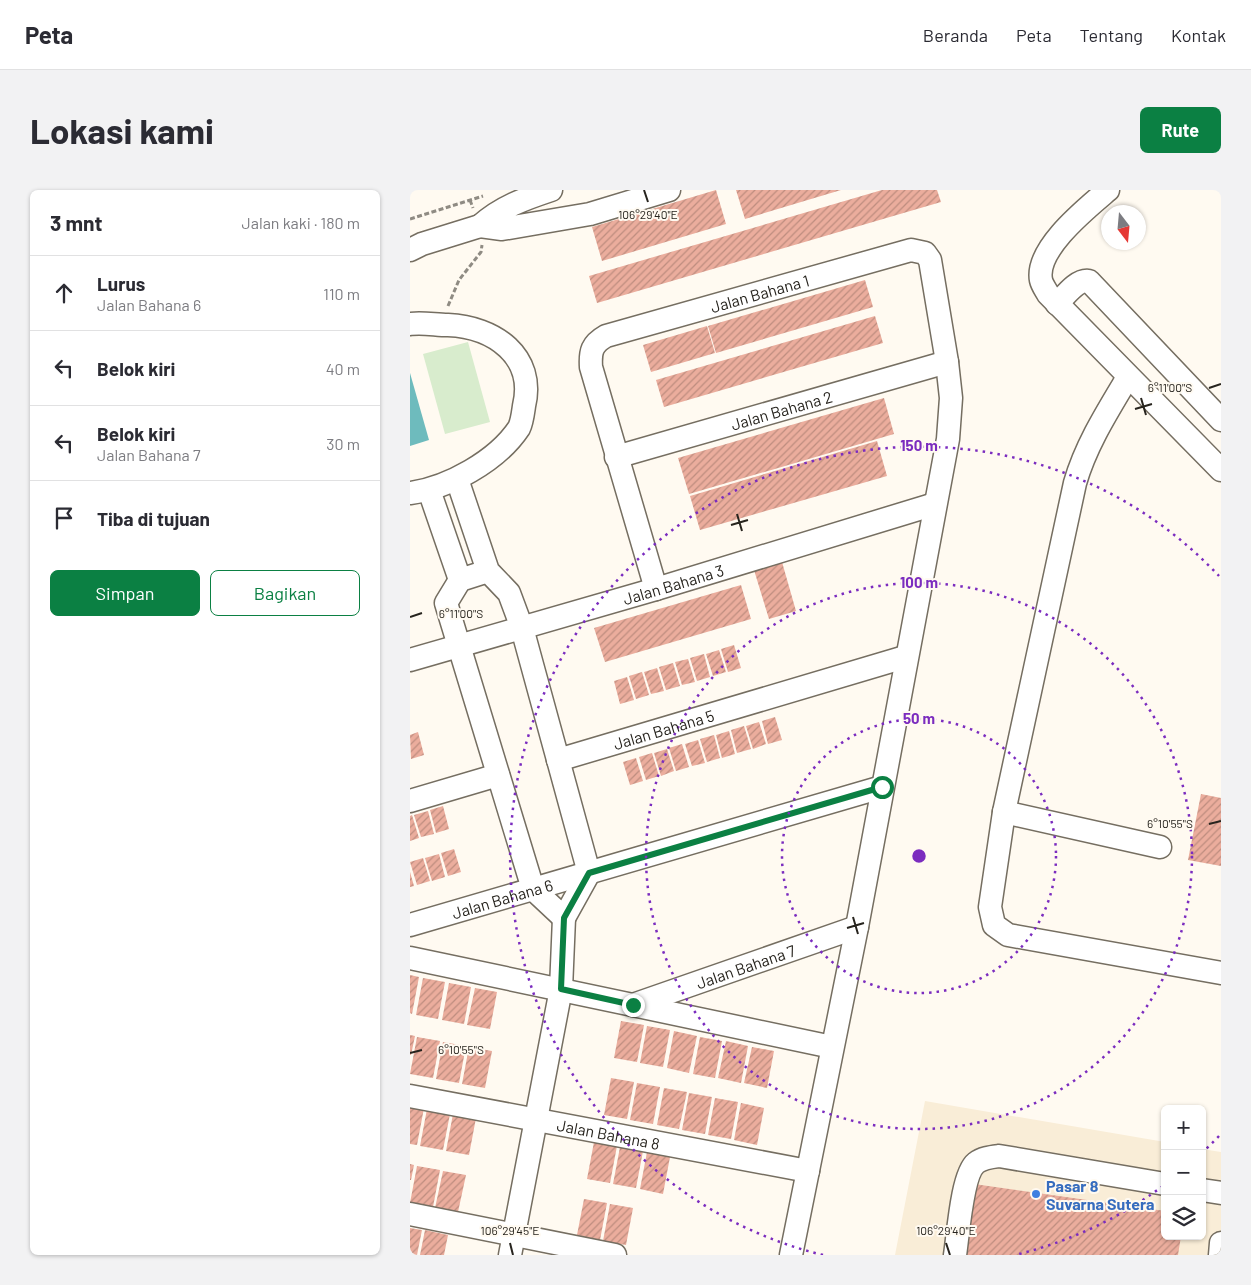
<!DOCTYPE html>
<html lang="id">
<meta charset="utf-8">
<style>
:root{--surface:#fff;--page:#f2f2f3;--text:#2b2b33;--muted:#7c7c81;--line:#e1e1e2;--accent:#0b8043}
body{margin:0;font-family:Barlow,sans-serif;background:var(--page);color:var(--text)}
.controls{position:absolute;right:15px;bottom:15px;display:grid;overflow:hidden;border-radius:8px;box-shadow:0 1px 4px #0004}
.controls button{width:45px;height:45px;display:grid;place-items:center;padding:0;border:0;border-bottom:1px solid var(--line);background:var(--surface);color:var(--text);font:25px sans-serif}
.compass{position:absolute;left:691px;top:15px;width:45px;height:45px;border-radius:50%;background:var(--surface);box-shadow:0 1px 4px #0004;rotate:164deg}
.stop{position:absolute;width:15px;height:15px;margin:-11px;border:4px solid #0b8043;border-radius:50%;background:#fff}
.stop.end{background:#0b8043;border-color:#fff;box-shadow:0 1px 5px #0008}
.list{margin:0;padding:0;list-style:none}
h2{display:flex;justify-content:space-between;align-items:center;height:65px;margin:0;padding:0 20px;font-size:21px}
h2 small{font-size:16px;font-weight:400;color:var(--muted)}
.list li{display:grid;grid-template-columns:32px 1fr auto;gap:15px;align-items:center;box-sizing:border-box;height:75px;padding:0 20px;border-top:1px solid var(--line)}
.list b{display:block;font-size:19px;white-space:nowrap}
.list p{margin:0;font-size:16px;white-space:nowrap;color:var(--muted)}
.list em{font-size:16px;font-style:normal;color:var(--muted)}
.actions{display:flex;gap:10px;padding:15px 20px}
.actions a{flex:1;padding:11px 0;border:1px solid var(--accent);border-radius:8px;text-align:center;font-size:18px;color:var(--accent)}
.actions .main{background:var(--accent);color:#fff}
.icon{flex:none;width:28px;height:28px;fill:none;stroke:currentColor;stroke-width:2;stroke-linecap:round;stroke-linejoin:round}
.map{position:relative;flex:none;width:811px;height:1065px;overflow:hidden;border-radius:8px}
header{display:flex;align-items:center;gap:30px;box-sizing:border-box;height:70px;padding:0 25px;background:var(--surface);border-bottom:1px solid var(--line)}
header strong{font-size:24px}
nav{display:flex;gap:28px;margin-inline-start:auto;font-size:18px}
.intro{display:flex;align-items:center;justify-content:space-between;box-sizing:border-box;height:120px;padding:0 30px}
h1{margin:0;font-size:35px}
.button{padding:12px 22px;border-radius:8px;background:var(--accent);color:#fff;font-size:18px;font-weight:700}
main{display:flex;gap:30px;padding:0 30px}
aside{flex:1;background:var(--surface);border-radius:8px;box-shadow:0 1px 4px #0004}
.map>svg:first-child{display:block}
.built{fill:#f9edd7}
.green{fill:#d8eccd}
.water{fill:#6ebbbd}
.building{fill:url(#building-hatch)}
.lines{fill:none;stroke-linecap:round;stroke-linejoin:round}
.minor-casing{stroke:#756e61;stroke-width:25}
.path{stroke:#8f8b83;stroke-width:3;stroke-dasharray:5 2.5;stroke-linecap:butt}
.minor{stroke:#fff;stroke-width:22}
.route{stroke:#0b8043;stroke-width:6}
.ticks{fill:none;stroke:#27241e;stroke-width:2}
.ring{fill:none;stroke:#7b2cbf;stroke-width:2.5;stroke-dasharray:2.5 5}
.shop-dot{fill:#3f7fe0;stroke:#fffaf1;stroke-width:2}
.labels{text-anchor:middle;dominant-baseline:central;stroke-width:4;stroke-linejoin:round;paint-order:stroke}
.street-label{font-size:16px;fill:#27241e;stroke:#fffaf1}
.shop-label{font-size:16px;font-weight:bold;fill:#366cbe;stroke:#fffaf1;text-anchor:start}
.ticks-label{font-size:12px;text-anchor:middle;fill:#27241e;stroke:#fffaf1;stroke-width:4;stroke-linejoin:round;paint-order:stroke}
.centre{fill:#7b2cbf;stroke:#fffaf1;stroke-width:2.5}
.ring-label{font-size:15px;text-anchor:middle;font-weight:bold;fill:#7b2cbf;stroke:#fffaf1;stroke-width:4;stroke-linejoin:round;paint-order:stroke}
</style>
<header>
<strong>Peta</strong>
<nav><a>Beranda</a><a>Peta</a><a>Tentang</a><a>Kontak</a></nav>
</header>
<div class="intro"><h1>Lokasi kami</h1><a class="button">Rute</a></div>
<main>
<aside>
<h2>3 mnt<small>Jalan kaki · 180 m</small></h2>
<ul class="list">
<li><svg class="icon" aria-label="ahead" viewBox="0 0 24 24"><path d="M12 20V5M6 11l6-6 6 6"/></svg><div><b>Lurus</b><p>Jalan Bahana 6</p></div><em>110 m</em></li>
<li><svg class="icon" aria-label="left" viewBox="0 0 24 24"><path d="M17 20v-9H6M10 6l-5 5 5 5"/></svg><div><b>Belok kiri</b></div><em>40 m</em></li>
<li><svg class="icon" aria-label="left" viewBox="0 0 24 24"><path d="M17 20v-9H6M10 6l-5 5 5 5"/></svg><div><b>Belok kiri</b><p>Jalan Bahana 7</p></div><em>30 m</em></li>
<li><svg class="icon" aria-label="arrive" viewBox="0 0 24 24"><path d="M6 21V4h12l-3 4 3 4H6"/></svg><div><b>Tiba di tujuan</b></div></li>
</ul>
<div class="actions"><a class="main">Simpan</a><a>Bagikan</a></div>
</aside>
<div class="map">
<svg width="811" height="1065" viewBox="0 0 811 1065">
<defs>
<pattern id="building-hatch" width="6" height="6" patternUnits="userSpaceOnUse" patternTransform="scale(1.25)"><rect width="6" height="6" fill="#ebad9d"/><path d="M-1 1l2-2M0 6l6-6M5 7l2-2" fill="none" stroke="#be8d7f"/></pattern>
</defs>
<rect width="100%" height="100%" fill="#fffaf1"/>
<!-- built -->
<path class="built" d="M515,911l240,41v94h37v-87l19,3v103h-326z"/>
<!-- green -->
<path class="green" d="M58,152l22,80 -45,12 -22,-80z"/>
<!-- water -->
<path class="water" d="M0,183l19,67 -19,6z"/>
<!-- building -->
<path class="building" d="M306,0l10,34 -124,37 -10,-34z
M326,0h105l-96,29z
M472,0h55l4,12 -344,101 -8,-27z
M455,90l8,27 -157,46 -8,-27z
M465,126l8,27 -219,64 -8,-27z
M297,136l8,27 -64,19 -8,-27z
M474,208l10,36 -205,60 -11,-36z
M467,251l10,35 -187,54 -10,-34z
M372,372l14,49 -27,8 -15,-49z
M331,395l10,34 -146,43 -11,-34z
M324,455l7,23 -13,4 -7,-23z
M309,460l7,22 -13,4 -7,-22z
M294,464l6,23 -13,4 -7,-23z
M278,469l7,23 -13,3 -7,-23z
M263,473l7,23 -14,4 -7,-23z
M247,478l7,23 -13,3 -7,-22z
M232,482l7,23 -13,4 -7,-23z
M217,487l7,23 -14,4 -6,-23z
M365,527l7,23 -14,4 -6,-23z
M349,532l7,22 -13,5 -7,-23z
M334,536l7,23 -14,4 -6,-23z
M319,541l6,23 -13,4 -6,-23z
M8,542l6,23 -13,4 -1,-24z
M304,545l6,23 -13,4 -7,-23z
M288,550l7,23 -13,3 -7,-22z
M272,554l7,23 -13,4 -7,-23z
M257,559l7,22 -13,5 -7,-23z
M242,563l7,23 -13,4 -7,-23z
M226,568l7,23 -13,4 -7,-23z
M791,604l20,4v68l-33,-6z
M33,616l6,23 -13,4 -6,-23z
M18,621l6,23 -13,3 -7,-22z
M2,625l7,23 -9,3v-25z
M44,659l7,23 -13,4 -7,-23z
M29,664l6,23 -13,4 -7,-23z
M13,668l7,23 -13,4 -7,-23z
M0,682l4,14 -4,1z
M0,785l9,2 -7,37 -2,-1z
M13,788l22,4 -7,37 -22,-4z
M39,793l22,4 -7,37 -22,-4z
M65,798l22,4 -7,37 -23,-4z
M211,831l23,4 -7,37 -23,-4z
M237,836l23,4 -7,37 -23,-4z
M264,841l23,5 -8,37 -22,-5z
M0,845l5,1 -4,19h-1z
M7,847l23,4 -7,37 -23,-4z
M290,847l22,4 -7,37 -22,-4z
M316,851l22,5 -7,37 -23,-5z
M33,852l23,4 -7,37 -23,-4z
M59,857l23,4 -7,37 -23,-4z
M342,857l22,4 -7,37 -23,-5z
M201,888l23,4 -7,37 -23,-4z
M227,893l23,4 -7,37 -23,-4z
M254,898l23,4 -8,37 -22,-4z
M279,903l23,4 -7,37 -23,-4z
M305,908l23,4 -7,37 -23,-4z
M331,913l23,5 -7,37 -23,-5z
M0,916l14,2 -7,37 -7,-1z
M17,919l23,5 -7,36 -23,-4z
M43,924l23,4 -7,37 -23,-4z
M184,952l23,4 -7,37 -23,-4z
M210,957l23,4 -7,37 -23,-4z
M237,962l23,5 -7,37 -23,-5z
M0,974l4,1 -3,15h-1z
M7,976l23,4 -7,37 -23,-4z
M33,981l23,4 -8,37 -23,-4z
M557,993l198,28v25h16l-3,19h-222z
M174,1009l23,4 -7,37 -23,-5z
M200,1014l23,4 -7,37 -23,-4z
M0,1038l12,2 -5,25h-7z
M15,1040l23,5 -4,20h-24z"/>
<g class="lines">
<defs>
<g id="minor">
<path d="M141,0c-27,9 -50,17 -71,36l22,3 88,-15 79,-24"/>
<path d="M698,0c-21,18 -73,59 -67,90 1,5 5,10 7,14l173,176"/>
<path d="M0,60l12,-6 58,-18"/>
<path d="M647,114c8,-8 20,-25 32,-23l132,139"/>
<path d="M0,134c12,-2 26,1 38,1 46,2 88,31 76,81 -1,7 -2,16 -5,22 -22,33 -71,60 -109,65"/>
<path d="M718,187c-21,35 -42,68 -53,106l-71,329 -14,95 4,18 14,10 213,38"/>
<path id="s1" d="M206,267l331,-95"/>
<path d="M47,289l31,92 21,22 13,35 67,245 -25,45 -31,-29 -87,-286 14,-23 28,-9"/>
<path d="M19,300l31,90"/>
<path id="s2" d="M246,399l-65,-222c-1,-16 1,-23 15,-31l305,-86 14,3 5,7 17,102 4,36 -3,41 -91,488 -66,328"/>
<path id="s3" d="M0,470l246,-71 279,-85"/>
<path id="s4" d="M148,570l347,-103"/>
<path d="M0,611l88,-26"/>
<path d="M594,622l156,35"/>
<path id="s5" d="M0,735l472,-138"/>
<path d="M0,768l422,89"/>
<path id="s6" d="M223,815l224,-78"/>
<path id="s7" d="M0,906l398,75"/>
<path d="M792,1000l19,3"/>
<path d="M0,1024l205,41"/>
<path d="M100,1065l51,-266 3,-71"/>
<path d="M545,1065c3,-19 7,-81 21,-92 6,-5 15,-6 23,-7l166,28"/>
<path d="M810,1065l1,-12"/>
</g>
</defs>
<!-- minor casing -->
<use href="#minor" class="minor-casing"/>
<!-- path -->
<path class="path" d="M60,10l3,8
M0,29l73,-23
M38,116l11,-26 22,-28 1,-7"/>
<!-- minor -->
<use href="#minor" class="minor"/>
</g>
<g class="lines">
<!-- route -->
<path class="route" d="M223,815l-72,-16 3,-71 25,-45 293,-86"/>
</g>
<!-- ticks -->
<path class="ticks" d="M234,0l4,12M799,198l12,-4M731,208l5,17M725,219l17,-5M327,324l5,17M321,335l17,-5M0,427l12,-4M799,634l12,-3M443,727l5,17M437,738l17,-5M0,863l12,-3M100,1053l3,12M536,1053l4,12"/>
<!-- distance rings -->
<g class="ring">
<circle cx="509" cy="666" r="137"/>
<circle cx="509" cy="666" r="273"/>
<path d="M809 946A410 410 0 0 1 794 961M753 996A410 410 0 0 1 605 1065M413 1065A410 410 0 1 1 809 386"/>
</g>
<!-- markers -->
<circle class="shop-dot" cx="626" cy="1004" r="5"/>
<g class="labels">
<!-- street labels -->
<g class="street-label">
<text stroke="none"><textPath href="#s2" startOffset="428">Jalan Bahana 1</textPath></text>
<text stroke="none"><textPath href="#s1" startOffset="172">Jalan Bahana 2</textPath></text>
<text stroke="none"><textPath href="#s3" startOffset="274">Jalan Bahana 3</textPath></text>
<text stroke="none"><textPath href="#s4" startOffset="110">Jalan Bahana 5</textPath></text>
<text stroke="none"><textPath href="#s5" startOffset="96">Jalan Bahana 6</textPath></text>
<text stroke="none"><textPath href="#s6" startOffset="119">Jalan Bahana 7</textPath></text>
<text stroke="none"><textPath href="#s7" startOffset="202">Jalan Bahana 8</textPath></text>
</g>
<!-- shop labels -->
<g class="shop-label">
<text x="636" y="995">Pasar 8<tspan x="636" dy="18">Suvarna Sutera</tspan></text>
</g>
</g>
<g class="ticks-label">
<text x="238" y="29">106°29'40"E</text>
<text x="760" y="202">6°11'00"S</text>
<text x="51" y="428">6°11'00"S</text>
<text x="760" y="638">6°10'55"S</text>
<text x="51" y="864">6°10'55"S</text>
<text x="100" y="1045">106°29'45"E</text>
<text x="536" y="1045">106°29'40"E</text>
</g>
<circle cx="509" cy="666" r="8" class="centre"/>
<g class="ring-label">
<text x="509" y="261">150 m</text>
<text x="509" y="398">100 m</text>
<text x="509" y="534">50 m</text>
</g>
</svg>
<div class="controls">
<button>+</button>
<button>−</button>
<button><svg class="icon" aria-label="layers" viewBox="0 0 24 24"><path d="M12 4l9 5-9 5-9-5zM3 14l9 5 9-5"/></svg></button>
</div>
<svg class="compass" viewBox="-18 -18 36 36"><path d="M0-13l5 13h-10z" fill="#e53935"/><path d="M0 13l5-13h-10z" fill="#7c7c81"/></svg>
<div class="stop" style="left:472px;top:597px"></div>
<div class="stop end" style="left:223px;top:815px"></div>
</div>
</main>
